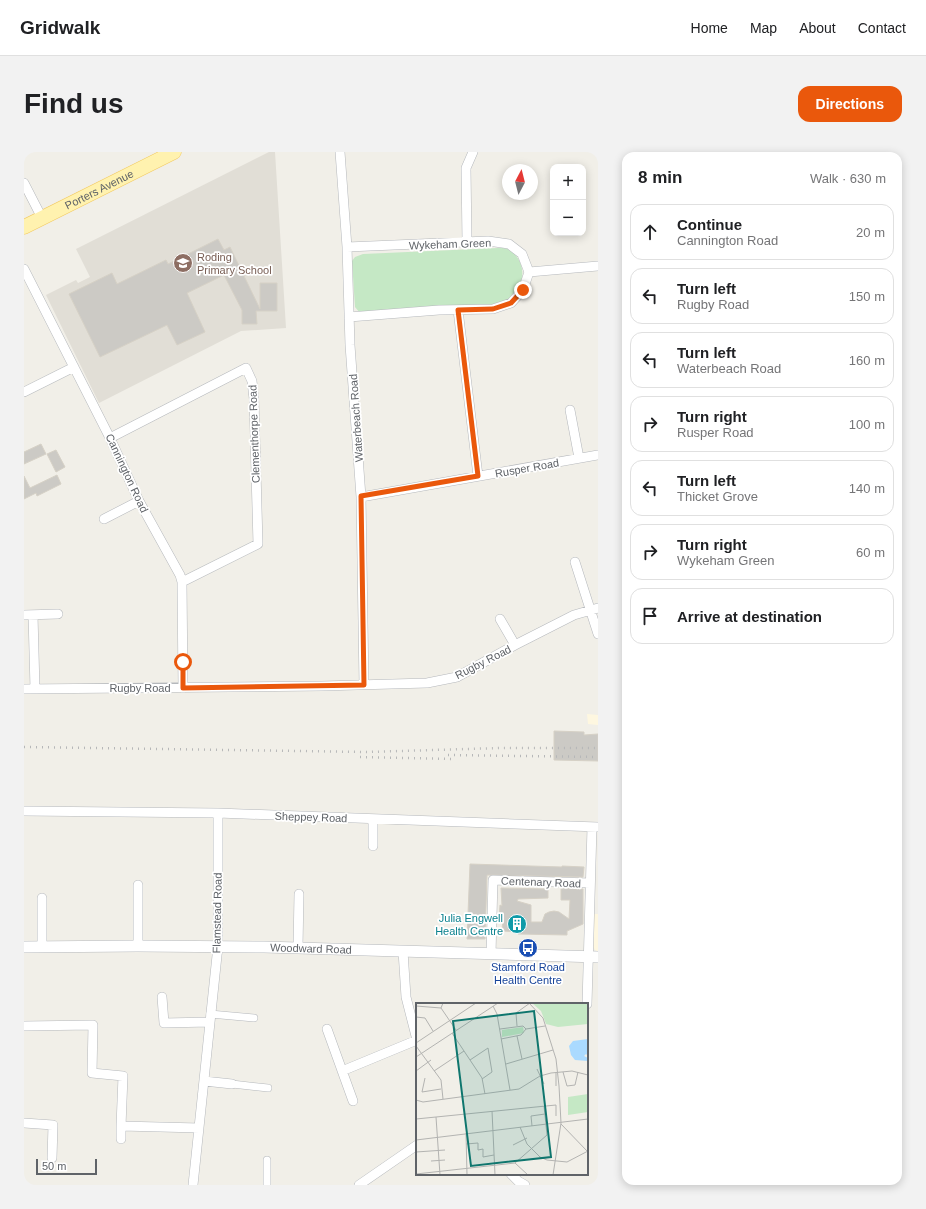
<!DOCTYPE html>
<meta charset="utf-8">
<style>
:root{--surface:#fff;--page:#f2f2f2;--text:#202124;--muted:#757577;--line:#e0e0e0;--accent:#ea580c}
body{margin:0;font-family:Helvetica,sans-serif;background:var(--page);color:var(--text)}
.controls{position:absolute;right:12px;top:12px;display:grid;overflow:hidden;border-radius:8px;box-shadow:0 2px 10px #0003}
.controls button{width:36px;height:36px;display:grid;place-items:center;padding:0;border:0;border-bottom:1px solid var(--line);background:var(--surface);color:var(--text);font:20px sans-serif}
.compass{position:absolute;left:478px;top:12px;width:36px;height:36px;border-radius:50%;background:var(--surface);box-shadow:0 2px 10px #0003;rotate:7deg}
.scale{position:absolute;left:12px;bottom:10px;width:61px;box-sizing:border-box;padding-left:4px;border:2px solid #5f6368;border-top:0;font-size:11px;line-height:14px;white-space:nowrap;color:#5f6368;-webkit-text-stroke:3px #fff;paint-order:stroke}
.stop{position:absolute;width:12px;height:12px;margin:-9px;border:3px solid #ea580c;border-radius:50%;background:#fff}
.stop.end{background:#ea580c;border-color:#fff;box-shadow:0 1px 4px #0008}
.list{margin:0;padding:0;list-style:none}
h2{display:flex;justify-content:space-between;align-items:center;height:52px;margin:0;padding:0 16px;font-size:17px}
h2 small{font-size:13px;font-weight:400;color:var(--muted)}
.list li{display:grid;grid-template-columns:26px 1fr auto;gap:12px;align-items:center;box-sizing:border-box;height:56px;margin:0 8px 8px;padding:0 8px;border:1px solid var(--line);border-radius:12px}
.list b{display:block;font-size:15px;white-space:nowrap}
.list p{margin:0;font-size:13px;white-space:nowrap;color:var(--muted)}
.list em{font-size:13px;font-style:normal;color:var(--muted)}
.icon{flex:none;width:22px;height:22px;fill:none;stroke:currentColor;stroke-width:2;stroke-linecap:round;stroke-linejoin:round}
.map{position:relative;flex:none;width:574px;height:1033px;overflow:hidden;border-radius:12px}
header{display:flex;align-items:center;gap:24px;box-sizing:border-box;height:56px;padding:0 20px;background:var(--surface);border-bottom:1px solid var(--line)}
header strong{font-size:19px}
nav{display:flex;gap:22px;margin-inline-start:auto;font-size:14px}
.intro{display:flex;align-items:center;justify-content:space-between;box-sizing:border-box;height:96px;padding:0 24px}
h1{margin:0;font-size:28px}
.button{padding:10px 18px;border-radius:12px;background:var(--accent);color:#fff;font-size:14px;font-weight:700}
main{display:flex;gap:24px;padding:0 24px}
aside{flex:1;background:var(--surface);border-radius:12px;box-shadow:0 2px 10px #0003}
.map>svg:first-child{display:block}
.commercial{fill:#fef7e0}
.education{fill:#e1ded6}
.green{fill:#c5e8c5}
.building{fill:#cccac5;stroke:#d6d1c6}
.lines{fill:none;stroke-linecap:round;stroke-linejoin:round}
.pedestrian-casing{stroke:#b5b8bc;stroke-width:8}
.minor-casing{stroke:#b5b8bc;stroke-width:10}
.tertiary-casing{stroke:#b5b8bc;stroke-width:12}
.primary-casing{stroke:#f2c960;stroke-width:15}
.pedestrian{stroke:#fff;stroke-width:7}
.minor{stroke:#fff;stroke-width:9}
.tertiary{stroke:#fff;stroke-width:11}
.primary{stroke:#fff2af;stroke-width:14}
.rail{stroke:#b6b7b8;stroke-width:2.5;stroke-dasharray:1 5;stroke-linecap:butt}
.route{stroke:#ea580c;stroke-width:5}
.labels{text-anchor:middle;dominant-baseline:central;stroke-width:3.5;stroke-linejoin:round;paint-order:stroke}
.street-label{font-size:11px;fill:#5f6368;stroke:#fff}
.education-label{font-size:11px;fill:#785e54;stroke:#fff;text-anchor:start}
.culture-label{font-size:11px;fill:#0d838f;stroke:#fff;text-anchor:end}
.transit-label{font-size:11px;fill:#164399;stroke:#fff}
.inset-road{fill:none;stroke:#b3b3b1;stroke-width:1}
.view{fill:#0f766e;fill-opacity:0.15;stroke:#0f766e;stroke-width:2}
.inset-edge{fill:none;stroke:#5f6368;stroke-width:2}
</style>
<header>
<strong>Gridwalk</strong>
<nav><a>Home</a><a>Map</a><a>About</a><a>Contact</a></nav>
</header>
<div class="intro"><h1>Find us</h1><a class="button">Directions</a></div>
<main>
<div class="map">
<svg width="574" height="1033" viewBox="0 0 574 1033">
<rect width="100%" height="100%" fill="#f1efe8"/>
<!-- commercial -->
<path class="commercial" d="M563,562l11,1v10l-10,-1z
M569,762h5v38l-3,-2 -3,-4z"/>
<!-- education -->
<path class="education" d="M245,0h6l11,176 -45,3 -142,72 -53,-108 30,-15 2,3 12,-6 -14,-28z"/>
<!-- green -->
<path class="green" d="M474,96c3,0 9,0 12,2 17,12 16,36 0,48 -4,3 -10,5 -14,7l-136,8 -5,-6 -3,-46 3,-4 8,-3z"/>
<!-- building -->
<path class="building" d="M194,87l6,11 6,-3 30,62v-26h17v28h-21l1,13h-15v-14l-18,-35 -37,18 18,39 -28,13 -10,-20 -67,32 -31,-63 43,-21 5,11 49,-24 2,4z
M17,292l5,10 -22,10v-12z
M32,298l9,17 -9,5 -9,-18z
M33,323l4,9 -24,12 -1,-3 -12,6v-23l6,12z
M530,579l30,1v3l14,-1v27l-44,-1z
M446,712l92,3v-1l22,1 -1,10 -96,-2 -2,64h-18z
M477,736l47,1v9l-30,1 -1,2 14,4v17h11l3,-8 4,-2 5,-1 5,1 10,7 1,-19h-9v-12l22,1v35l-16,7v4l-49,-1v-2l-16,-1 1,-13h-4l1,-13 2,1z"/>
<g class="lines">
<defs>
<path id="pedestrian" d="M186,862l44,4
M208,932l36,4
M243,1033v-25"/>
<path id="minor" d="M316,0l7,95 3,98 11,152 3,188
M0,31l18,35
M443,90l-1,-74 7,-16
M323,95l141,-6 21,3 13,10 7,18 -6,18 -12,13 -18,6 -54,1 -90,7
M0,117l86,169 29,63 41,74 2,7 1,106
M505,120l69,-6
M434,158l20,166
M0,240l50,-25
M546,258l9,48
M86,286l136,-70 6,13 2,18 4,145 -76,38
M337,345l237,-42
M80,367l35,-18
M551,410l23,72
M0,463l34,-1
M9,463l2,74
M476,467l15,26
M0,537l298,-3 105,-3 30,-6 58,-32 59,-30 24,-7
M0,659l194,2 380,14
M349,694v-27
M18,746v49
M114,794v-61
M274,795l1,-53
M379,799l3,46 11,43
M467,802l2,-74 97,3
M138,845l2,26 46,-1
M563,852l5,-177
M0,874l69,-1 -1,48 31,3 -2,50 78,2
M303,877l26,72
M318,919l75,-31
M180,929l28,3
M0,971l29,2 -1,33
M97,987v-13
M487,1022l7,7 7,4
M169,1033l25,-239v-133
M335,1033l58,-40"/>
<g id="tertiary">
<path id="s1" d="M0,795l114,-1 126,1 334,10"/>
</g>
<g id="primary">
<path id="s2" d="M0,75l150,-75"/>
</g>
</defs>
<!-- pedestrian casing -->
<use href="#pedestrian" class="pedestrian-casing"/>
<!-- minor casing -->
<use href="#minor" class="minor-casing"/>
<!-- tertiary casing -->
<use href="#tertiary" class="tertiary-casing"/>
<!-- primary casing -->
<use href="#primary" class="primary-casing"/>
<!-- pedestrian -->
<use href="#pedestrian" class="pedestrian"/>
<!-- minor -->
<use href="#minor" class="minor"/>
<!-- tertiary -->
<use href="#tertiary" class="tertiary"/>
<!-- primary -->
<use href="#primary" class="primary"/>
<!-- rail -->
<path class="rail" d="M0,595l343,5 133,-4h98
M424,603l150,2
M336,605l94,2"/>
</g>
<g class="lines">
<!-- route -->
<path class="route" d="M159,510v26l181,-3 -3,-189 117,-20 -20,-166 35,-1 18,-6 12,-13"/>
</g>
<!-- icons -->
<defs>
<symbol id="school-disc" viewBox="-11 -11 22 22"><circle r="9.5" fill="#8d6e63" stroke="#fff"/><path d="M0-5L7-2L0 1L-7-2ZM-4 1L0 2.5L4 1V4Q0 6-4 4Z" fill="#fff"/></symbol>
<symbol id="building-disc" viewBox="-11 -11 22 22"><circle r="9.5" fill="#0f9aa8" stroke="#fff"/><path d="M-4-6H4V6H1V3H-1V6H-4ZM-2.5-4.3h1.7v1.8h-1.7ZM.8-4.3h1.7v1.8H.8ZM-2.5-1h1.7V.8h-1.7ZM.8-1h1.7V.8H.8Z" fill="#fff"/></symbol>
<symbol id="bus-disc" viewBox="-11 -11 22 22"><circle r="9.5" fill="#1a4fb4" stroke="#fff"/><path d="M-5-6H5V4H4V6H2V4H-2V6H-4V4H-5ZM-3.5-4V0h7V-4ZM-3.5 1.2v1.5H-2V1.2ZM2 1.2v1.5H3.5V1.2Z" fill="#fff"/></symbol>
</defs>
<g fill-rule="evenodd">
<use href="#school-disc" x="148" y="100" width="22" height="22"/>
<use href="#building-disc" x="482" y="761" width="22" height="22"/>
<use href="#bus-disc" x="493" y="785" width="22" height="22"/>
</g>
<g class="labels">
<!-- street labels -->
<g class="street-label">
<text stroke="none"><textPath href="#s2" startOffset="84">Porters Avenue</textPath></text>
<text transform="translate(426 92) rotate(-2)">Wykeham Green</text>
<text transform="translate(332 266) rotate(-94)">Waterbeach Road</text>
<text transform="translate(230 282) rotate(-92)">Clementhorpe Road</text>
<text transform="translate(503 316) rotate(-10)">Rusper Road</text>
<text transform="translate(103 321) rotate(65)">Cannington Road</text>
<text transform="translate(459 510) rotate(-27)">Rugby Road</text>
<text x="116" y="536">Rugby Road</text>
<text transform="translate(287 665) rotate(2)">Sheppey Road</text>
<text transform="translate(517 730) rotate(2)">Centenary Road</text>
<text transform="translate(193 761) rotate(-89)">Flamstead Road</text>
<text stroke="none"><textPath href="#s1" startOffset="287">Woodward Road</textPath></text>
</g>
<!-- education labels -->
<g class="education-label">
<text x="173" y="105">Roding<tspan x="173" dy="13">Primary School</tspan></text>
</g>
<!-- culture labels -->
<g class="culture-label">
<text x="479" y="766">Julia Engwell<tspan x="479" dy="13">Health Centre</tspan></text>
</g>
<!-- transit labels -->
<g class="transit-label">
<text x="504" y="815">Stamford Road<tspan x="504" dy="13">Health Centre</tspan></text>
</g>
</g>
<!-- overview -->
<g transform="translate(392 851)">
<rect width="172" height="172" fill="#f1efe8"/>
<path d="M116,0h56v21l-30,3 -12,-3 -5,-13zM107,24l1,6 -22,4v-7zM172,91v18l-20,3v-18z" fill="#c5e8c5"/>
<path d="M172,36v17l-2,-2 -2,2 4,2v3l-13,-1 -4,-5 -2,-9 4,-5z" fill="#aadaff"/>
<path class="inset-road" d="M27,0l-2,5 15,22M113,0l14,15 13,41 3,27 2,37 -8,52M0,3l25,2M77,3l4,8 13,76M0,14l9,1 8,13M101,23l-1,-13 14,-10M84,26l23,-3 3,3 -5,6 -20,4M110,26l19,-3M36,30l30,45 3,16M101,33l5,23M0,40l60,-40M0,43l25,34 2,19M0,54l82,-54M54,57l18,-12 4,24 -10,7M90,61l47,-14M121,66l7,15M0,68l15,-11M18,68l30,-20M140,69v14M147,69l4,14 8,-1 3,-13M9,75l-3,14 19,-3M0,97l7,2 96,-13 21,-13 11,-3 21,-2 16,4M76,108l3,64M20,114l4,58M0,116l140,-14v11M145,121l27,28M116,123l-1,-10 14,-2M104,124l7,17 13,13 7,3 20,2 21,-11M50,130l1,42M0,137l172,-21M50,141l12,-1v7l5,-1v8l11,-2M97,142l14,-7M0,149l29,-2M15,158l14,-1M99,160l13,12M0,171l99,-11 32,-28 -3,-29"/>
<path class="view" d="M118,8l17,146 -80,9 -18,-145z"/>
<rect width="172" height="172" class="inset-edge"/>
</g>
</svg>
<div class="controls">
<button>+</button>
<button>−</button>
</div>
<svg class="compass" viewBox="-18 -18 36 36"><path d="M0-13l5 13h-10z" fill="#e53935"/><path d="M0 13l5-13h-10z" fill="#757577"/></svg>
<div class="scale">50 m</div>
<div class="stop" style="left:159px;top:510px"></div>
<div class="stop end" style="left:499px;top:138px"></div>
</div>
<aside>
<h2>8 min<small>Walk · 630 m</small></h2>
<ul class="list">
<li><svg class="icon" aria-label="ahead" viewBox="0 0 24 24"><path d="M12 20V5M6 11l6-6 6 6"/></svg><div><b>Continue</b><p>Cannington Road</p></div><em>20 m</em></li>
<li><svg class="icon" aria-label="left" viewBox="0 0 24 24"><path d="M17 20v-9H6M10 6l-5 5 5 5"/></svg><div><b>Turn left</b><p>Rugby Road</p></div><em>150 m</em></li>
<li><svg class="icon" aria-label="left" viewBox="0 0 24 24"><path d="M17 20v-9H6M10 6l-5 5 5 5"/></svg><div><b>Turn left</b><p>Waterbeach Road</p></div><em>160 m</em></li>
<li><svg class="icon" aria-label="right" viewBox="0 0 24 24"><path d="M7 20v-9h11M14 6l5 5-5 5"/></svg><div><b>Turn right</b><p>Rusper Road</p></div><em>100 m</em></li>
<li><svg class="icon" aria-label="left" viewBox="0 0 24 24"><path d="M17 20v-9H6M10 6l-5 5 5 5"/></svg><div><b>Turn left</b><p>Thicket Grove</p></div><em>140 m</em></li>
<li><svg class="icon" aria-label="right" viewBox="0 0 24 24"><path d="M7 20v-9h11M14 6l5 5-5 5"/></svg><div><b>Turn right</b><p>Wykeham Green</p></div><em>60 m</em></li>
<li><svg class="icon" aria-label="arrive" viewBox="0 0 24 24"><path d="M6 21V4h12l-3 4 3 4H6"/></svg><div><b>Arrive at destination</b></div></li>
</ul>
</aside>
</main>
